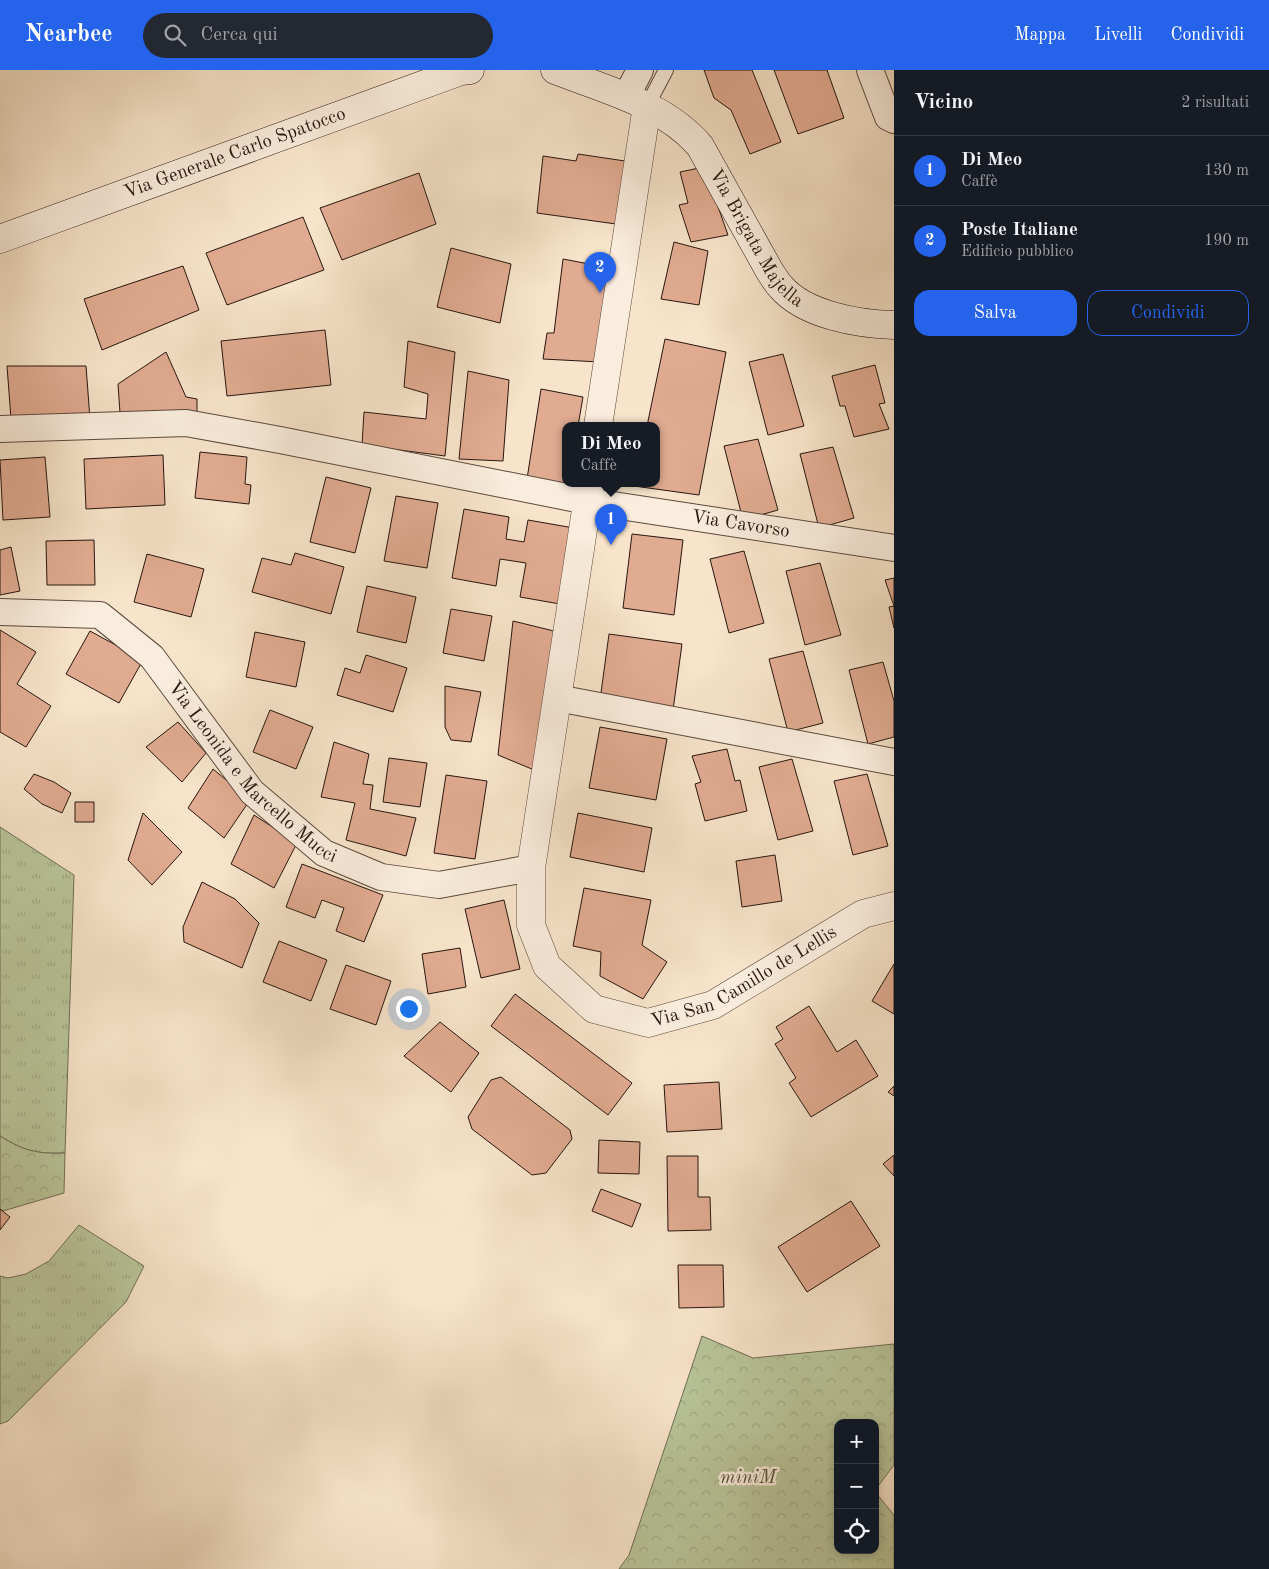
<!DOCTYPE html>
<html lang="it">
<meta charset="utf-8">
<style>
:root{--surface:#171b24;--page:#242831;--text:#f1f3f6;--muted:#9ea1a6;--line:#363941;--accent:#2563eb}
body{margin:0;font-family:"Old Standard TT",serif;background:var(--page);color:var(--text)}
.controls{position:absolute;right:15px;bottom:15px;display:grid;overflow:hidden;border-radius:10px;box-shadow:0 2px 8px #0003}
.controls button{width:45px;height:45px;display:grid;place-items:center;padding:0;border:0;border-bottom:1px solid var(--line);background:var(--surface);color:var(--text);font:25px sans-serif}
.you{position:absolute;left:408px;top:938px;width:18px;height:18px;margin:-12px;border:4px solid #fff;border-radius:50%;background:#1a73e8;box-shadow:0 0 0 8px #1a73e833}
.badge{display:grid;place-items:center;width:32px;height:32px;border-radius:50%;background:var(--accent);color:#fff;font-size:16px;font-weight:700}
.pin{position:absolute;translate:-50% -41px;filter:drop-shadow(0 1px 2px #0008)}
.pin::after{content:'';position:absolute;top:26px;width:18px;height:15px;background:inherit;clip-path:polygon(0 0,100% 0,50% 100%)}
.popup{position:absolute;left:562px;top:352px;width:98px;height:65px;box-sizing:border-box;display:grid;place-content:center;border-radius:10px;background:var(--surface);filter:drop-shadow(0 1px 4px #0005);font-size:16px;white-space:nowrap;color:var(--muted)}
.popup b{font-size:19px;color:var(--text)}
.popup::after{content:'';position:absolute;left:50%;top:100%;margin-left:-10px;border:10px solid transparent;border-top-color:var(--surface)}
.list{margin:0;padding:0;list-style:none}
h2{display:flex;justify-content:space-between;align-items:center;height:65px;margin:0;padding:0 20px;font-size:21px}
h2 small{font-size:16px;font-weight:400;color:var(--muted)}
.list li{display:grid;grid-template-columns:32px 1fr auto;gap:15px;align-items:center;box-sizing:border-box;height:70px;padding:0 20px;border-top:1px solid var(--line)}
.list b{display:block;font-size:19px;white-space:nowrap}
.list p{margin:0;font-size:16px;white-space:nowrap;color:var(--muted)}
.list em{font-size:16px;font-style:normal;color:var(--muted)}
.actions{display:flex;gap:10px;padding:15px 20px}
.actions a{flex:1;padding:11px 0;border:1px solid var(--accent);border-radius:15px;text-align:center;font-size:18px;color:var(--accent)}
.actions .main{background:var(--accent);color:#fff}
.icon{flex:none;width:28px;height:28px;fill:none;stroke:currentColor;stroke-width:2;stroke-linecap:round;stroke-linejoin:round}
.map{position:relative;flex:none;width:894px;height:1499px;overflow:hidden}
header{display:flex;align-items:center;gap:30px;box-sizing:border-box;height:70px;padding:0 25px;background:var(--accent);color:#fff}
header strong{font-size:24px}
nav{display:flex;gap:28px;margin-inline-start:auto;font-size:18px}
.search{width:350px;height:45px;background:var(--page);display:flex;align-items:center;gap:12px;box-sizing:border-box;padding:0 18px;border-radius:28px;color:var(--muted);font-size:19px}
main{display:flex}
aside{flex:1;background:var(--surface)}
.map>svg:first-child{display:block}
.grass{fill:url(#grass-tufts);stroke:#706e54}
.forest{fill:url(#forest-crowns);stroke:#706e54}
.building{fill:#e1ab91;stroke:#27160f}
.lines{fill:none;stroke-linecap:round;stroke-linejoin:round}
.service-casing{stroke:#5b4a3e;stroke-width:16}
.minor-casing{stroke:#5b4a3e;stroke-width:28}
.tertiary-casing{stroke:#5b4a3e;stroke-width:29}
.secondary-casing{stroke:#27160f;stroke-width:29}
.service{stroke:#faeddd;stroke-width:14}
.minor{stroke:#faeddd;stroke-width:26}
.tertiary{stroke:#faeddd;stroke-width:28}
.secondary{stroke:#faeddd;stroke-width:28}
.labels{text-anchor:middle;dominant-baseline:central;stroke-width:5;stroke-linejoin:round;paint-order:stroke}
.street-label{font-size:19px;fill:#27160f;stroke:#faeddd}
.park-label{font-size:19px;font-style:italic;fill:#5a5340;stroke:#faeddd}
</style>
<header>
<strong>Nearbee</strong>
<div class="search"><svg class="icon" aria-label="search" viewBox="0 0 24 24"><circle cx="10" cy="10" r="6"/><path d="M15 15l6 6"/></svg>Cerca qui</div>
<nav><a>Mappa</a><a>Livelli</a><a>Condividi</a></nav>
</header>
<main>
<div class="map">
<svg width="894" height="1499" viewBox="0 0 894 1499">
<defs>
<pattern id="grass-tufts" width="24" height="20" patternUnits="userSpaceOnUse" patternTransform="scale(1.25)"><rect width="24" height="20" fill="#b9c59a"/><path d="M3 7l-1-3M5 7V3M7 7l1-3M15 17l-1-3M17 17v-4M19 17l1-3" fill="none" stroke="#9fa884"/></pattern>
<pattern id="forest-crowns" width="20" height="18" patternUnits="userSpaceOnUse" patternTransform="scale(1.25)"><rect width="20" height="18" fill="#b9c59a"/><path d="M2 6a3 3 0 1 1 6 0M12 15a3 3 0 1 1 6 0" fill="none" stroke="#9fa884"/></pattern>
</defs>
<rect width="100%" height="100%" fill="#f7e4ca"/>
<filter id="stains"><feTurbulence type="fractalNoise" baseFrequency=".004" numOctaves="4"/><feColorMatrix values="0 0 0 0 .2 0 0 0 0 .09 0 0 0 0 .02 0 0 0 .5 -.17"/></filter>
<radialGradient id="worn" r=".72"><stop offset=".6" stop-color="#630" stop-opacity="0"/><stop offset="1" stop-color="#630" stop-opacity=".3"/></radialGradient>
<!-- grass -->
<path class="grass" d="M0,757l74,48 -9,278c-30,1 -40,-2 -65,-17z
M79,1155l65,41 -18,36 -118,119 -8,3v-148l8,2 18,-4 23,-13z"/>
<!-- forest -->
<path class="forest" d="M0,1066c24,15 37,18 65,17l-1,40 -61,18 -3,-2z
M702,1266l51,22 141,-14v121l-19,25v-67h-37v127h37v-58l19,23v54h-275l10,-14z"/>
<!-- building -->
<path class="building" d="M704,0h48l29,72 -31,12 -19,-44 -17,-12z
M774,0h53l17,48 -46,16z
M578,84l47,7 -9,63 -79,-11 6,-57 33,5z
M704,97l24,68 -37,7 -12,-37 9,-2 -8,-31z
M419,103l17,51 -94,36 -22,-52z
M303,147l21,53 -97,35 -21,-52z
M674,172l34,9 -9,54 -38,-6z
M451,178l60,16 -11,59 -63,-16z
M563,189l47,9 -10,94 -57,-3 4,-26h7z
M183,196l16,44 -97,40 -18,-51z
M325,260l6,55 -104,11 -6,-55z
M665,269l61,13 -27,143 -65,-9v-2h22v-58h-9z
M408,271l47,11 -10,104 -83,-11 2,-33 62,7 2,-25 -24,-7z
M166,282l20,45 11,2v17l-77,-3 -2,-29z
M783,284l21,72 -36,9 -19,-73z
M875,295l10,38 -6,1 10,25 -35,8 -9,-31h-5l-8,-30z
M7,296h79l4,53h-79z
M468,301l41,9 -6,81 -44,-2z
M541,319l42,8 -5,29h-12v57l-39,-4z
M758,369l20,71 -35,10 -19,-74z
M833,377l21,71 -35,10 -19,-74z
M200,382l47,5 -2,27 6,1 -2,19 -54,-6z
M163,385l2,50 -79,4 -2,-50z
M45,387l5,60 -47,3 -3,-60z
M326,407l45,11 -16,65 -45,-11z
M396,426l42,7 -11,65 -43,-7z
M464,439l45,8 -3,22 18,3 4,-22 46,8 -14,76 -40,-7 6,-34 -26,-4 -4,27 -44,-8z
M632,464l51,6 -9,75 -51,-7z
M94,470l1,45h-48l-1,-44z
M11,477l9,44 -20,4v-45z
M744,481l20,72 -35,10 -19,-74z
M295,483l49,14 -13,47 -79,-22 10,-34 29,7z
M147,484l57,15 -13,48 -57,-15z
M820,493l21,72 -36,10 -19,-74z
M894,508v28l-9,-26z
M367,516l49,11 -10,46 -49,-11z
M894,536v22l-5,-21z
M451,539l41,7 -8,45 -41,-8z
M513,551l45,11 -19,140 -41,-17z
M0,560l36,22 -19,32 34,22 -25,41 -26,-15z
M90,561l53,29 -24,43 -53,-29z
M255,562l50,10 -9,45 -50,-10z
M609,564l73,10 -9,66 -73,-10z
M803,581l20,72 -35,9 -19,-73z
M366,585l41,13 -14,44 -56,-17 8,-27 15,5z
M883,592l11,39v36l-26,7 -19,-74z
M445,616l36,6 -10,50 -20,-2 -6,-13z
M270,640l43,17 -17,42 -43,-17z
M178,652l28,31 -24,29 -36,-35z
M600,657l67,12 -11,61 -67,-12z
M334,672l35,12 -6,30 10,1 -3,24 46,9 -10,38 -60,-16 9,-37 -34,-6z
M727,679l8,32 5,-1 7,31 -42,10 -10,-37 6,-2 -9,-26z
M389,688l38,5 -7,44 -37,-5z
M792,689l21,72 -35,9 -19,-73z
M213,699l37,31 -26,38 -36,-30z
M34,704l20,8 17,11 -9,20 -20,-9 -18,-15z
M867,704l21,72 -35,9 -19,-74z
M446,705l41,6 -12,78 -41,-6z
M75,732h19v20h-19z
M143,743l39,39 -30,33 -24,-25z
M578,743l74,15 -8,44 -74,-15z
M254,745l43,28 -23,45 -43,-24z
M775,785l7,46 -40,6 -6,-46z
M302,794l81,31 -19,47 -28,-11 8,-23 -22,-8 -7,18 -29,-11z
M202,812l33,17 24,24 -17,45 -58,-26 -1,-15z
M584,818l67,12 -9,45 25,17 -24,37 -43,-23 1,-24 -28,-6z
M504,830l16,69 -39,9 -16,-69z
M279,871l48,19 -16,41 -48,-19z
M460,878l6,39 -38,7 -6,-40z
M894,894v50l-22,-13z
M346,895l45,16 -15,44 -46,-16z
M515,924l117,89 -24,32 -117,-89z
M809,936l28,46 19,-12 22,36 -67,41 -22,-34 7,-5 -21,-34 8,-5 -7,-12z
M440,952l39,31 -28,39 -47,-36z
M501,1007l69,53 2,9 -26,34 -14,2 -60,-46 -4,-12 23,-37z
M719,1012l3,47 -55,3 -3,-47z
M894,1016v10l-6,-4z
M599,1070l41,2 -1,32 -41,-1z
M894,1085v21l-11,-12z
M667,1086h31v41h12l1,33 -43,1z
M601,1119l40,15 -9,23 -40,-16z
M851,1131l29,45 -73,46 -29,-45z
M0,1139l10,8 -10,13z
M678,1195h45l1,42 -45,1z"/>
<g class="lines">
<defs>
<path id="service" d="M647,36l19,-36"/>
<g id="minor">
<path d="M870,0l18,47 6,3"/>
<path d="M626,27l14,-27"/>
<path id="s1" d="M0,359l186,-6 94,17 307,61 307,47"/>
<path id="s2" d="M0,542l100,3 52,42 100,135 72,61 57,24 58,8 92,-17"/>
<path d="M557,628l337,64"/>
</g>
<g id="tertiary">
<path d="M598,356l49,-320"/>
<path id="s3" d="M590,414l-59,384v57l16,41 47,43 54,14 65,-18 150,-91 31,-8"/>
</g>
<g id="secondary">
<path id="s4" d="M555,0c51,20 109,34 145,76l69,124c4,6 7,12 12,17 24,28 77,37 113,38"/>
<path id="s5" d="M0,169l461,-168 9,-1"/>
</g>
</defs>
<!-- service casing -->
<use href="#service" class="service-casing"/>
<!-- minor casing -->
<use href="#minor" class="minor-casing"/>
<!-- tertiary casing -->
<use href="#tertiary" class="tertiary-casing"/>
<!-- secondary casing -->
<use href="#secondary" class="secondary-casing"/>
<!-- service -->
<use href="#service" class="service"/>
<!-- minor -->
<use href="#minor" class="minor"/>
<!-- tertiary -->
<use href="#tertiary" class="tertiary"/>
<!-- secondary -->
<use href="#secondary" class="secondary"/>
</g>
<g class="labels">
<!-- street labels -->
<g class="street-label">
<text stroke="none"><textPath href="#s5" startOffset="250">Via Generale Carlo Spatocco</textPath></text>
<text stroke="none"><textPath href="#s4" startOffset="274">Via Brigata Majella</textPath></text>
<text stroke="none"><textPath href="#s1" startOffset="750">Via Cavorso</textPath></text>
<text stroke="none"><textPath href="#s2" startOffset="321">Via Leonida e Marcello Mucci</textPath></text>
<text stroke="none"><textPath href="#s3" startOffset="716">Via San Camillo de Lellis</textPath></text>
</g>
<!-- park labels -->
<g class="park-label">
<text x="748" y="1408">miniM</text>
</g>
</g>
<rect width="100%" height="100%" filter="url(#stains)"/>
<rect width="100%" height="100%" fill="url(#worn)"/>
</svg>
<div class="controls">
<button>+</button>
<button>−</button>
<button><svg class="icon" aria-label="locate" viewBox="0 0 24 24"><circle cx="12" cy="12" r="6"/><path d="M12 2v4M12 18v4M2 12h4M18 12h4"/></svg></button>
</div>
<div class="you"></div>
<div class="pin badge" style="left:611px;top:475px">1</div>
<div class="popup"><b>Di Meo</b>Caffè</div>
<div class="pin badge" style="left:600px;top:223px">2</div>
</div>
<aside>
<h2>Vicino<small>2 risultati</small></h2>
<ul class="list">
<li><span class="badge">1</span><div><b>Di Meo</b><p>Caffè</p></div><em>130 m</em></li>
<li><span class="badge">2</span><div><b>Poste Italiane</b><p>Edificio pubblico</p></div><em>190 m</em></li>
</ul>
<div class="actions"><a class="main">Salva</a><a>Condividi</a></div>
</aside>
</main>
